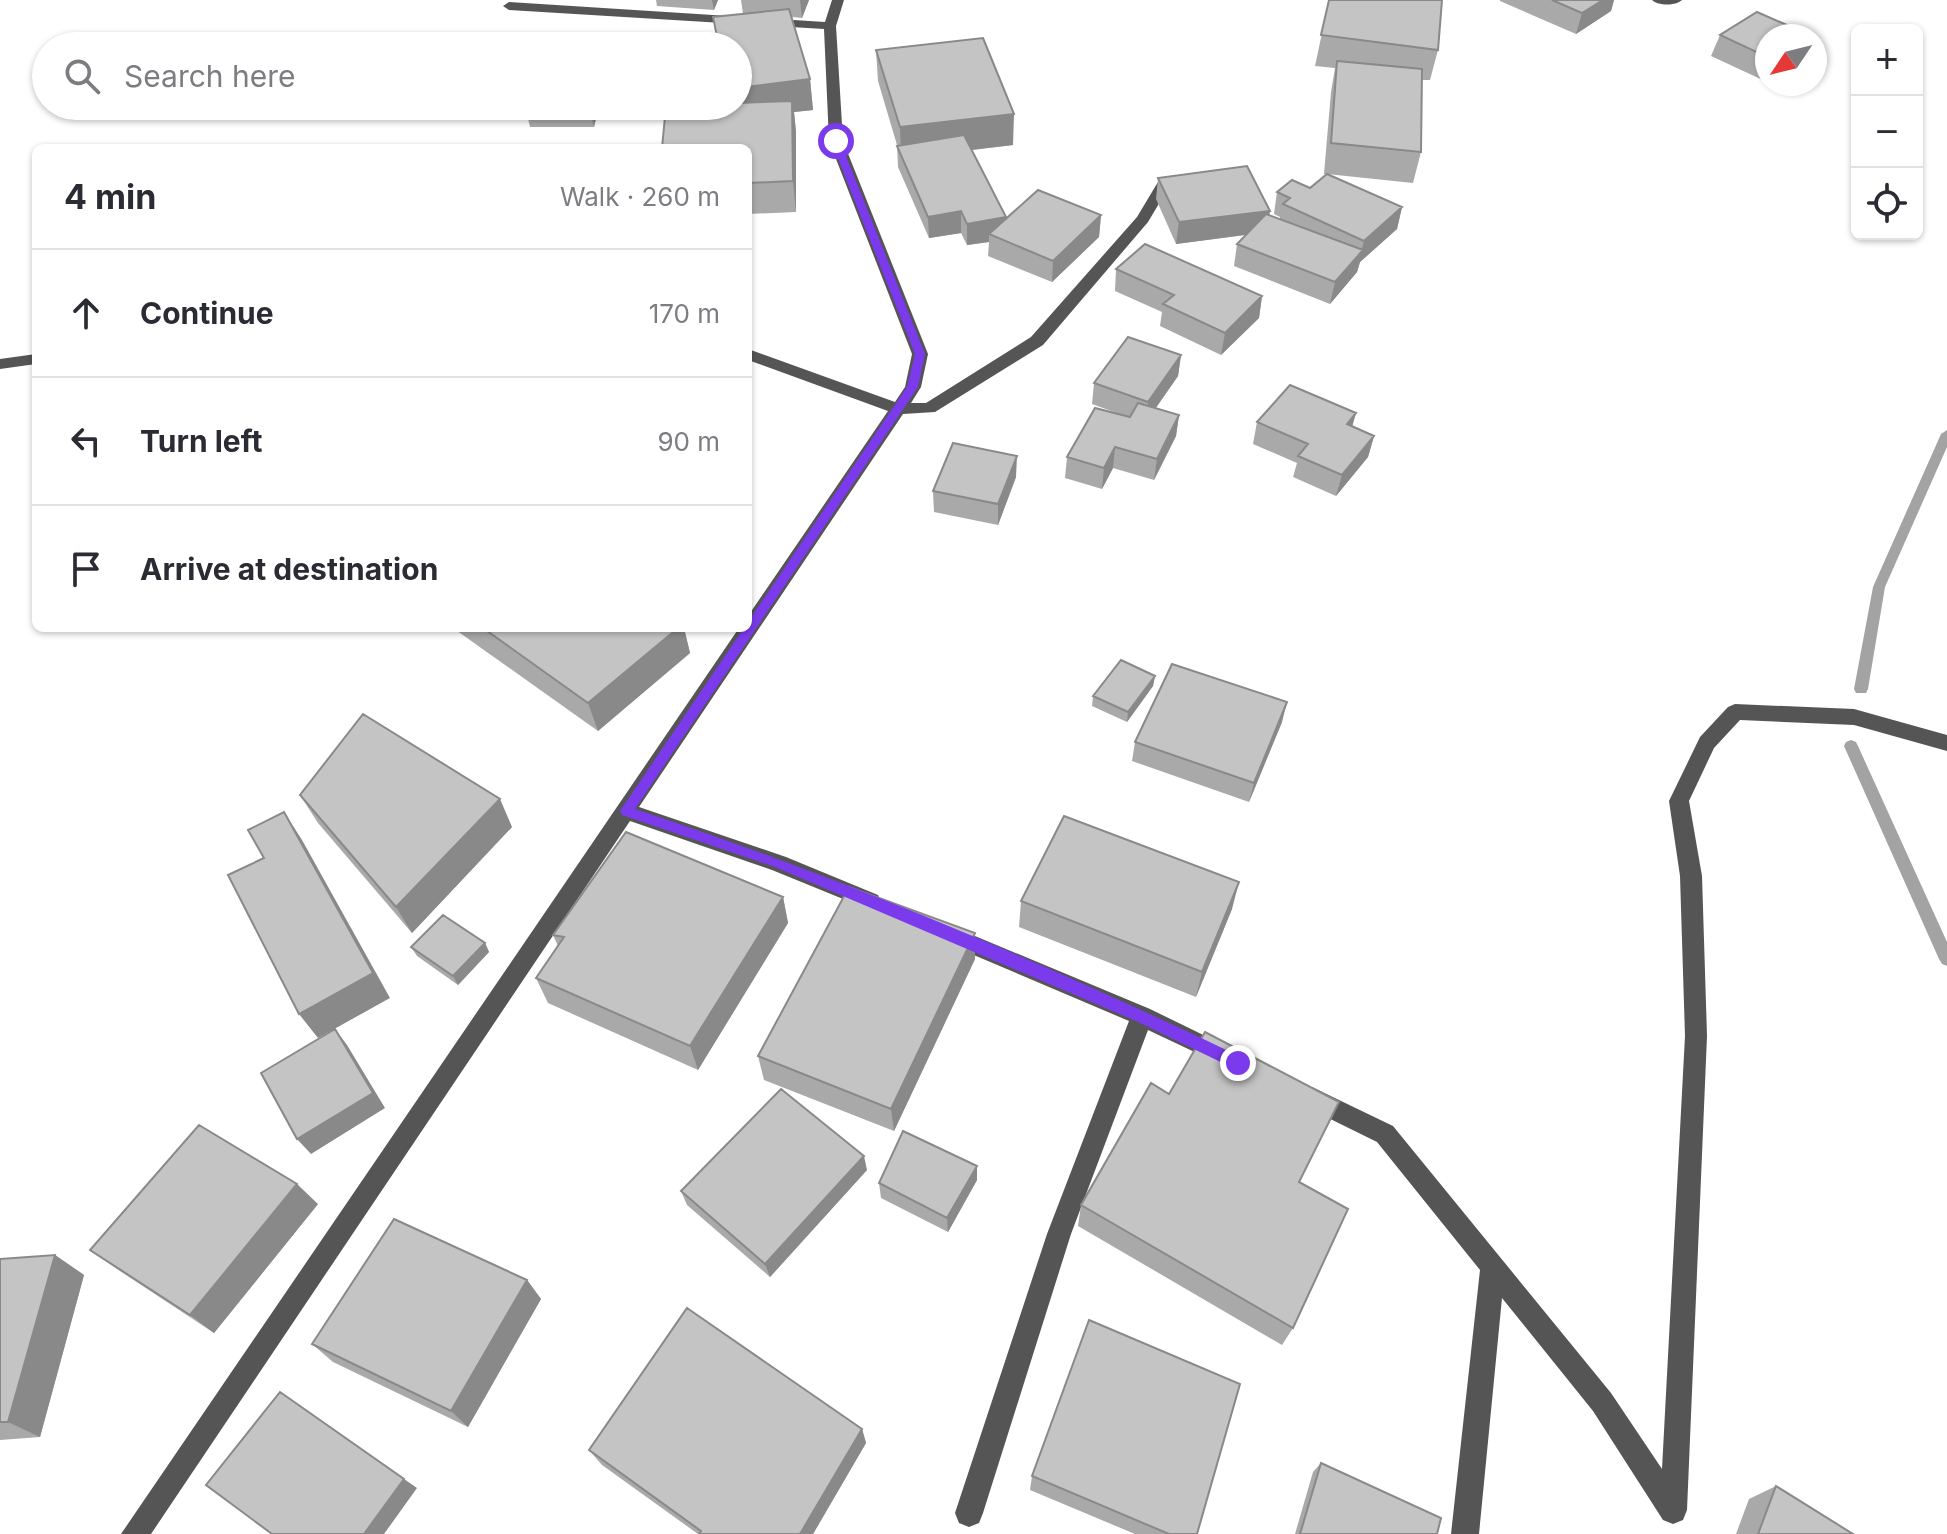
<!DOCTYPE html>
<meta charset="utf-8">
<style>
:root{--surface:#fff;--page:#f2f2f3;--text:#2b2b33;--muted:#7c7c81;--line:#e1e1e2}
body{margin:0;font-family:Inter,sans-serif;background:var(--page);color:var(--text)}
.controls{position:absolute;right:24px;top:24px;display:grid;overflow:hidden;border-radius:12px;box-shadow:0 2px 6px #0004}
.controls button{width:72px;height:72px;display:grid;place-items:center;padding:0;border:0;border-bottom:2px solid var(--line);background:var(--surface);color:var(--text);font:40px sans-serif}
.compass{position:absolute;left:1755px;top:24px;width:72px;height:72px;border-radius:50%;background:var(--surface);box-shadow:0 2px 6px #0004;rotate:235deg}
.stop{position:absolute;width:24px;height:24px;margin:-18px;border:6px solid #7c3aed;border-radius:50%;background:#fff}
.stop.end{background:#7c3aed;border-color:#fff;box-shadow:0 2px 8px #0008}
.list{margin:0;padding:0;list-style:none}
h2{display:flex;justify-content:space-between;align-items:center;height:104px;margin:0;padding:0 32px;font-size:34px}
h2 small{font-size:26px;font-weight:400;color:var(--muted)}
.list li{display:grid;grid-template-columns:52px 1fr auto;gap:24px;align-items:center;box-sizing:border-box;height:128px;padding:0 32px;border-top:2px solid var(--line)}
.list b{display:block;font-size:30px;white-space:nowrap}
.list em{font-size:26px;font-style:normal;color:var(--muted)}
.icon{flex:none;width:44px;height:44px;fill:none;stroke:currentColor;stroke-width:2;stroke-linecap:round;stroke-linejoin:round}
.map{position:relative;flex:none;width:1947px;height:1534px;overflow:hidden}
.search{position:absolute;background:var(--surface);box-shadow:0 2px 6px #0004;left:32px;top:32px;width:720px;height:88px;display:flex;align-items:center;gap:20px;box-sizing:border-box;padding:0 28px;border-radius:44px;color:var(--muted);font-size:30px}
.panel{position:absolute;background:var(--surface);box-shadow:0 2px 6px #0004;left:32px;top:144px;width:720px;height:488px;border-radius:12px}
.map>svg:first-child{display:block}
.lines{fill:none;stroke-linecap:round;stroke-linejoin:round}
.stream{fill:#a3a3a3;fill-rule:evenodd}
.minor{fill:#555;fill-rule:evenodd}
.wall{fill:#a9a9a9}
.shaded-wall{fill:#898989}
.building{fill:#c4c4c4;stroke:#898989;stroke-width:2}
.route{fill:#7c3aed}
</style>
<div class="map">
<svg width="1947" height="1534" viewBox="0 0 1947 1534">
<rect width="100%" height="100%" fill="#fff"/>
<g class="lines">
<!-- stream -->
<path class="stream" d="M1947,430v17l-62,140 -17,102 -2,4h-10l-2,-4 19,-102 68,-153z
M1851,740l5,2 2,4 89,196v24l-5,-2 -3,-5 -95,-213 2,-4z"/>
<!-- minor -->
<path class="minor" d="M832,0h12l-8,26 7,115 85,213 -7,33 -10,16h15l105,-66 106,-120 21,-35 12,3 -22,37 -105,123 -108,67 -32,2 -264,393 147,50 92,38 3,6 -3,6 -8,3 -98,-40 -142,-49 -479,713h-30l618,-906h9v-12l140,-205 -140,-51v-11l147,53 10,-15 7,-33 -83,-213 -5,-112 -315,-19 -6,-4 6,-4 316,20z
M1652,0h30c-6,6 -24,6 -30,0z
M36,354v10l-36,5v-10z
M1735,704l119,5 93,26v16l-93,-26 -114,-5 -26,28 -25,53 13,75 5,160 -20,474 -4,10 -10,4 -10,-4 -70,-109 -91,-113 -23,236h-28l29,-264 -103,-128 -73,-36 -4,-8 4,-8 8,-3 81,39 218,267 51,76 23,-433 -5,-160 -11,-75 31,-64 28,-30z
M951,926l199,83 80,39 3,7 -3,7 -8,3 -74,-35 -77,204 -88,279 -4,10 -10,4 -10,-4 -4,-10 92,-279 82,-213 -186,-79 -3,-7 3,-7z"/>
</g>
<!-- wall -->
<path class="wall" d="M656,0h62l-4,10 -57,-4z
M741,0h68l-7,18 -10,-1 18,62 3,31 -19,2 2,20v80l-48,2v-66l-10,-42v-60h-21l-4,-29 30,-3z
M1329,0l109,50 -8,30h-8l-1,72 -8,31 -86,-9 75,33 -5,22 -37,33 -3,10 -27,32 -96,-38 3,-22 9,-9 -70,9 -20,-45 2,-21 112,33 -1,4 11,4v-2l-6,-3 3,-22 33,-4 17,-14h-3l7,-82 4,-24 -20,-2z
M1500,0h114l-3,11 -35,23 -76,-33z
M1720,35l47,1v46l-56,-26z
M876,50l137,95 -41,5 34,69 95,-4 -2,22 -47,45 -64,-26 1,-14 -22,3 -6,-12 -32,5 -31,-71 -1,-22 -19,-64z
M525,106h74l-5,21h-64z
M1116,269l146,27 -3,22 -38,37 -61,-29 2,-14 -47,-21z
M1181,355l-3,21 -22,32 23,7 -3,21 -22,44 -41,-12 -11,21 -37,-11 2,-21 58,-41 -33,-12 2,-21z
M1356,413l-4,13 22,10 -6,21 -32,39 -43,-19 4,-14 -44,-19 4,-22z
M1016,477l-18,48 -64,-13 -1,-21z
M453,628h231l6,25 -92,78z
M1155,676l-2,10 -26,36 -35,-16 1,-10z
M1282,722l-33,80 -117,-41 3,-19z
M300,795l212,32 -100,106 -94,-110z
M783,897l5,26 -90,147 -150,-67 -12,-25 22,-32 -5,-11z
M1021,901l211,8 -36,88 -177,-70z
M975,933v26l-81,172 -130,-51 -6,-24z
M485,943l4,9 -31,33 -41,-29 -6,-9z
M1169,1094l170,8 -40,81 -6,145 -11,17 -204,-119 3,-21z
M867,1170l-97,107 -83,-72 -6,-14z
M977,1180l-29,52 -67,-34 -2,-15z
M318,1204l-104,129 -97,-64 -27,-19z
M55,1255l29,20 -44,162 -40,3v-181z
M527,1280l14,19 -73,128 -135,-65 -21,-18z
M862,1429l4,14 -53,91h-115l-96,-69 -13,-15z
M1321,1463l116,71h-142l18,-62z
M1032,1476l165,58h-62l-105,-44z
M1776,1486l77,48h-117l13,-35z"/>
<!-- shaded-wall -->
<path class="shaded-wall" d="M712,0h6l-4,10z
M800,0h9l-7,18z
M1603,0h11l-3,11 -35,23 6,-21z
M810,79l3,31 -19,2 2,20v80l-3,-31 -55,-75v-18z
M589,106h10l-5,21z
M1014,114l-1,31 -111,13 -1,-2 -1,-29z
M1402,207l-5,22 -37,33 -3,10 -27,32 5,-22 26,-30 3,-11z
M961,211v22l-32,5 -1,-21z
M1270,211l-4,21 -90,12 3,-22z
M1101,215l-2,22 -47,45 1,-21z
M1006,217l-1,22 -16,-5v8l-22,3v-21z
M1262,296l-3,22 -38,37 4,-22z
M1181,355l-3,21 -33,47 3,-21z
M1356,413l-6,21 -3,-10z
M1179,415l-3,21 -22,44 3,-21z
M1374,436l-6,21 -32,39 6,-21z
M1115,447l-2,21 -11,21 2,-21z
M1017,456l-1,21 -18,48v-21z
M678,628h6l6,25 -92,78 -10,-28z
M1155,676l-2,10 -26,36 1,-10z
M1287,702l-5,20 -33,80 5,-19z
M500,799l12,28 -100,106 -16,-26z
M284,812l18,28 88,158 -72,40 -19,-24z
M1239,882l-7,27 -36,88 6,-25z
M783,897l5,26 -90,147 -8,-24z
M975,933v26l-81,172 -3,-22z
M485,943l4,9 -31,33 -5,-9z
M335,1029l12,16 38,63 -74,46 -14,-15z
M864,1156l3,14 -97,107 -5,-13z
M977,1166v14l-29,52 -1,-14z
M297,1184l21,20 -104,129 -24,-18z
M55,1255l29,20 -44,162 -32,-15z
M527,1280l14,19 -73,128 -17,-16z
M862,1429l4,14 -53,91h-13z
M404,1479l13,9 -33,46h-20z"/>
<!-- building -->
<path class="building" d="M1329,0h113l-4,50 -117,-15z
M1552,0h51l-21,13z
M789,9l21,70 -72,9v-42h-19l-6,-29z
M1757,12l55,24h-45v21l-47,-22z
M983,38l31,76 -114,13 -24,-77z
M1337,61l85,8 -1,83 -90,-9z
M792,101l1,80 -45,2v-35h-86l4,-42h72v-3z
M964,135l42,82 -39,7 -6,-13 -33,6 -31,-71z
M1247,166l23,45 -91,11 -21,-44z
M1327,174l75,33 -38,34 -81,-37 7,-6 -13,-6 15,-12 18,8z
M1038,190l63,25 -48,46 -64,-27z
M1266,214l97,36 -28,32 -98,-38z
M1145,244l117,52 -37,37 -62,-29 11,-9 -58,-26z
M1128,337l53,18 -33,47 -54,-19z
M1290,385l66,28 -9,11 27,12 -32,39 -44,-19 10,-12 -51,-22z
M1138,403l41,12 -22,44 -42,-12 -11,21 -37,-11 28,-49 35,9z
M953,443l64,13 -19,48 -65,-13z
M483,628h195l-90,75z
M1121,660l34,16 -27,36 -35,-16z
M1172,664l115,38 -33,81 -119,-41z
M363,714l137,85 -104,108 -96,-112z
M284,812l89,161 -74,41 -71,-139 36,-17 -16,-28z
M1064,816l175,66 -37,90 -181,-71z
M626,832l157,65 -93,149 -154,-68 28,-41 -11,-2z
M849,887l126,46 -84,176 -133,-53z
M443,915l42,28 -32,33 -42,-29z
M335,1029l38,64 -76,46 -36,-66z
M1205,1032l134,70 -40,80 49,27 -55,119 -212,-123 70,-122 18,11z
M781,1089l83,67 -99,108 -84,-73z
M199,1125l98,59 -107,131 -100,-65z
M903,1131l74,35 -30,52 -68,-35z
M394,1219l133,61 -76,131 -139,-67z
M55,1255l-47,167h-8v-163z
M687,1308l175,121 -62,105h-101l2,-3 -112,-81z
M1089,1320l151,64 -43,150h-28l-137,-58z
M280,1392l124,87 -40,55h-92l-66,-49z
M1321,1463l120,55 -4,16h-137z
M1776,1486l77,48h-95z"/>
<!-- route -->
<path class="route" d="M836,138l4,3 85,213 -7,33 -283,422c208,69 411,154 608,249v10h-10l-97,-47 -361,-154 -153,-52 -2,-4 287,-424 8,-33 -84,-213z"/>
</svg>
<div class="controls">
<button>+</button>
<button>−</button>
<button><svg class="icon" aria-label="locate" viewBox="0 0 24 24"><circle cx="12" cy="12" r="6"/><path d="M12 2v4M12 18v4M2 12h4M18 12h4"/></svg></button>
</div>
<svg class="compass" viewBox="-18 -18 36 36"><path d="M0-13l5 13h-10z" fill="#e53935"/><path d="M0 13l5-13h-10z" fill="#7c7c81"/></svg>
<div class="stop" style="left:836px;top:141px"></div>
<div class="stop end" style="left:1238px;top:1063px"></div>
<div class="search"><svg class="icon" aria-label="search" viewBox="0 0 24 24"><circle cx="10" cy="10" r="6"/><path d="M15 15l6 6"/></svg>Search here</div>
<section class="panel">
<h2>4 min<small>Walk · 260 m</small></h2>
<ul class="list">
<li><svg class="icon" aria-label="ahead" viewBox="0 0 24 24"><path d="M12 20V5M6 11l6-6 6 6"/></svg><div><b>Continue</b></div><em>170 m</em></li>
<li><svg class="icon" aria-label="left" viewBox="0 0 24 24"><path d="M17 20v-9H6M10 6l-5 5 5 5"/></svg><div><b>Turn left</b></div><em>90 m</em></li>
<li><svg class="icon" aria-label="arrive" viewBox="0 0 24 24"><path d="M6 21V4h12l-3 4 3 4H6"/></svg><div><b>Arrive at destination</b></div></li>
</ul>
</section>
</div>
